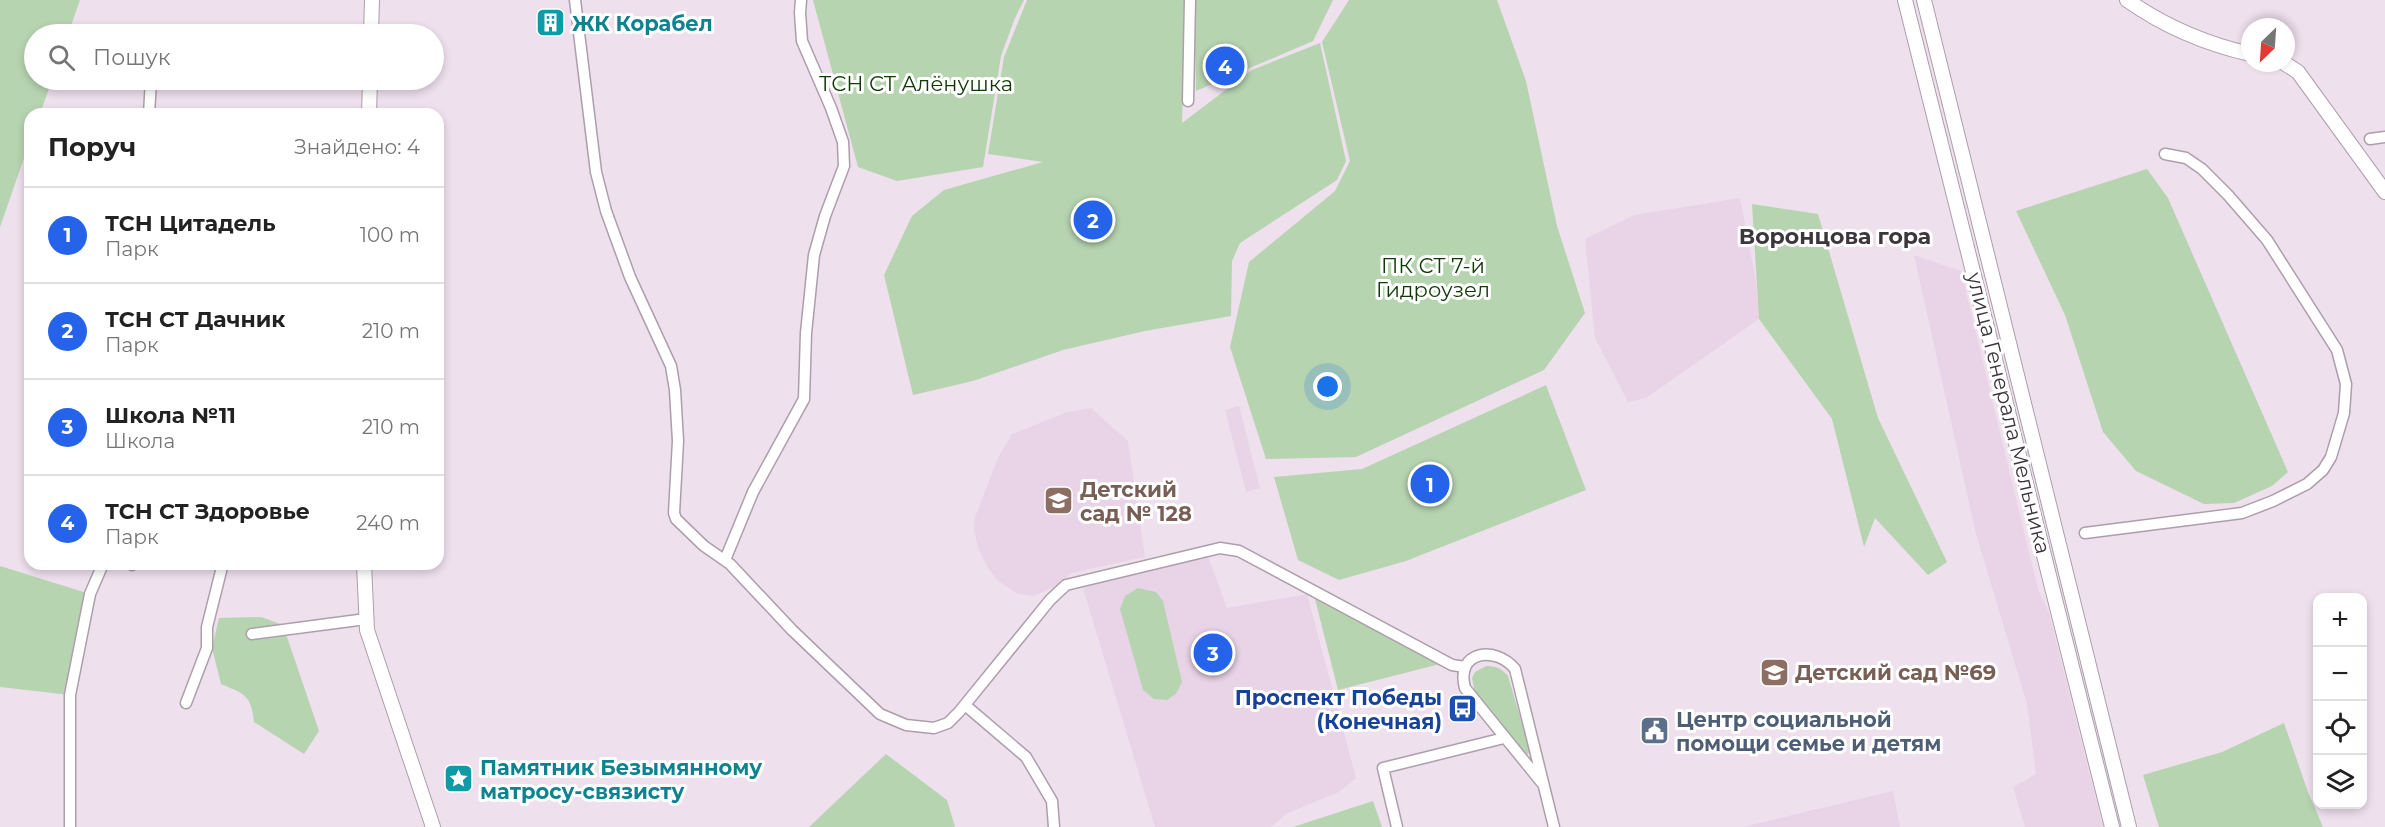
<!DOCTYPE html>
<html lang="uk">
<meta charset="utf-8">
<style>
:root{--surface:#fff;--page:#f6f6f6;--text:#222;--muted:#767676;--line:#e0e0e0;--accent:#2563eb}
body{margin:0;font-family:Montserrat,sans-serif;background:var(--page);color:var(--text)}
.controls{position:absolute;right:18px;bottom:18px;display:grid;overflow:hidden;border-radius:12px;box-shadow:0 3px 9px #0003}
.controls button{width:54px;height:54px;display:grid;place-items:center;padding:0;border:0;border-bottom:2px solid var(--line);background:var(--surface);color:var(--text);font:30px sans-serif}
.compass{position:absolute;left:2241px;top:18px;width:54px;height:54px;border-radius:50%;background:var(--surface);box-shadow:0 3px 9px #0003;rotate:205deg}
.you{position:absolute;left:1328px;top:387px;width:21px;height:21px;margin:-15px;border:4px solid #fff;border-radius:50%;background:#1a73e8;box-shadow:0 0 0 9px #1a73e833}
.badge{display:grid;place-items:center;width:39px;height:39px;border-radius:50%;background:var(--accent);color:#fff;font-size:20px;font-weight:700}
.pin{position:absolute;translate:-50% -50%;border:3px solid #fff;box-shadow:0 2px 6px #0006}
.list{margin:0;padding:0;list-style:none}
h2{display:flex;justify-content:space-between;align-items:center;height:78px;margin:0;padding:0 24px;font-size:26px}
h2 small{font-size:20px;font-weight:400;color:var(--muted)}
.list li{display:grid;grid-template-columns:39px 1fr auto;gap:18px;align-items:center;box-sizing:border-box;height:96px;padding:0 24px;border-top:2px solid var(--line)}
.list b{display:block;font-size:22px;white-space:nowrap}
.list p{margin:0;font-size:20px;white-space:nowrap;color:var(--muted)}
.list em{font-size:20px;font-style:normal;color:var(--muted)}
.icon{flex:none;width:33px;height:33px;fill:none;stroke:currentColor;stroke-width:2;stroke-linecap:round;stroke-linejoin:round}
.map{position:relative;flex:none;width:2385px;height:827px;overflow:hidden}
.search{position:absolute;background:var(--surface);box-shadow:0 3px 9px #0003;left:24px;top:24px;width:420px;height:66px;display:flex;align-items:center;gap:15px;box-sizing:border-box;padding:0 21px;border-radius:33px;color:var(--muted);font-size:22px}
.panel{position:absolute;background:var(--surface);box-shadow:0 3px 9px #0003;left:24px;top:108px;width:420px;height:462px;border-radius:18px}
.map>svg:first-child{display:block}
.built{fill:#e9d4e7}
.green{fill:#b7d4b1}
.lines{fill:none;stroke-linecap:round;stroke-linejoin:round}
.minor-casing{stroke:#ac9fab;stroke-width:13}
.major-casing{stroke:#ac9fab;stroke-width:16}
.minor{stroke:#fff;stroke-width:10}
.major{stroke:#fff;stroke-width:14}
.labels{text-anchor:middle;dominant-baseline:central;stroke-width:6;stroke-linejoin:round;paint-order:stroke}
.culture-label{font-size:21px;font-weight:bold;fill:#0d838f;stroke:#fff;text-anchor:start}
.park-label{font-size:21px;fill:#0e3a03;stroke:#fff}
.street-label{font-size:21px;fill:#3c373c;stroke:#fff}
.education-label{font-size:21px;font-weight:bold;fill:#785e54;stroke:#fff;text-anchor:start}
.transit-label{font-size:21px;font-weight:bold;fill:#164399;stroke:#fff;text-anchor:end}
.service-label{font-size:21px;font-weight:bold;fill:#4e5e75;stroke:#fff;text-anchor:start}
.neighbourhood-label{font-size:22px;font-weight:bold;fill:#3c373c;stroke:#fff}
</style>
<div class="map">
<svg width="2385" height="827" viewBox="0 0 2385 827">
<rect width="100%" height="100%" fill="#eee0ed"/>
<!-- built -->
<path class="built" d="M1740,198l16,83 3,38 -113,79 -18,4 -33,-64 -10,-99 49,-24z
M1914,255l47,16 77,318 11,24 54,214h-78l-12,-40 23,-13 -9,-70 -51,-170z
M1239,406l21,82 -14,4 -21,-82z
M1091,408l37,33 17,116 -73,16 -16,13 -23,10 -15,-2 -20,-13 -10,-13 -10,-20 -4,-19 1,-12 24,-61 13,-22 56,-22z
M1207,554l20,54 80,-14 49,184 -17,14 -51,21 -17,14h-116l-72,-239z
M1893,791l7,36h-157z"/>
<!-- green -->
<path class="green" d="M0,0h80l-12,34h-34v46h18l-12,34h-10v27l-30,86z
M813,0h211l-9,18 -14,38 -18,111 -86,14 -39,-14z
M1027,0h159l-4,123 70,-53 68,-27 26,118 -9,19 -97,63 -8,18 -1,55 -86,15 -82,19 -90,31 -60,14 -29,-120 28,-59 32,-26 99,-28 -55,-8 16,-97z
M1194,0h139l-20,41 -117,50z
M1349,0h148l29,81 31,145 28,87 -41,57 -188,87 -90,2 -36,-112 19,-85 86,-71 15,-30 -28,-119z
M2147,169l21,29 120,274 -16,14 -38,17 -30,1 -68,-33 -33,-39 -38,-117 -49,-104z
M1752,204l66,10 60,204 69,144 -19,13 -53,-57 -11,29 -32,-128 -73,-100z
M1546,385l40,105 -180,71 -67,19 -41,-20 -24,-83 88,-8z
M0,566l90,28 -20,101 -70,-8z
M1138,588l18,4 7,9 19,81 -6,12 -9,6 -13,-1 -11,-9 -23,-81 5,-13z
M1315,599l125,65 -102,26z
M261,617l22,8 36,106 -15,23 -50,-32c-3,-27 -9,-28 -33,-38l-9,-36 7,-30z
M1486,666c10,0 15,2 22,10l22,75 -2,3h-4l-49,-61 -3,-15 3,-6z
M2284,723l24,69 15,35h-164l-16,-52 79,-23z
M886,754l61,46 8,27h-146z
M1373,801l9,26h-89z"/>
<g class="lines">
<defs>
<path id="minor" d="M575,0l21,172 10,39 24,66 41,89 4,24 3,51 -4,72 2,6 28,27 26,18 62,66 88,84 26,11 28,3 14,-5 11,-11 91,-112 16,-15 154,-37 19,3 213,114 13,2
M1188,101l2,-101
M149,114l2,-34
M2370,139l15,-2
M2085,533l157,-20 31,-12 34,-17 16,-14 8,-13 13,-44 2,-29 -9,-34 -70,-110 -39,-45 -26,-26 -16,-11 -21,-4
M725,560l28,-68 51,-93 2,-66 8,-78 11,-39 19,-50 -1,-24 -12,-34 -29,-67 -2,-28 1,-13
M132,565v-1
M252,634l114,-15
M186,703l21,-55v-21l15,-60
M965,705l61,52 26,44 2,26
M1542,783l-77,-95c-10,-37 30,-43 50,-19l39,158
M70,827v-132l20,-101 13,-30
M1397,827l-14,-59 121,-30"/>
<path id="major" d="M1905,0l207,827
M1924,0l205,827
M2127,0c37,26 79,44 123,54
M371,34l1,-34
M2284,63l14,9 87,120
M369,114l1,-34
M364,564l3,66 66,197"/>
</defs>
<!-- minor casing -->
<use href="#minor" class="minor-casing"/>
<!-- major casing -->
<use href="#major" class="major-casing"/>
<!-- minor -->
<use href="#minor" class="minor"/>
<!-- major -->
<use href="#major" class="major"/>
</g>
<!-- icons -->
<defs>
<symbol id="building-square" viewBox="-11 -11 22 22"><rect x="-9" y="-9" width="18" height="18" rx="4" fill="#0f9aa8" stroke="#fff"/><path d="M-4-6H4V6H1V3H-1V6H-4ZM-2.5-4.3h1.7v1.8h-1.7ZM.8-4.3h1.7v1.8H.8ZM-2.5-1h1.7V.8h-1.7ZM.8-1h1.7V.8H.8Z" fill="#fff"/></symbol>
<symbol id="school-square" viewBox="-11 -11 22 22"><rect x="-9" y="-9" width="18" height="18" rx="4" fill="#8d6e63" stroke="#fff"/><path d="M0-5L7-2L0 1L-7-2ZM-4 1L0 2.5L4 1V4Q0 6-4 4Z" fill="#fff"/></symbol>
<symbol id="bus-square" viewBox="-11 -11 22 22"><rect x="-9" y="-9" width="18" height="18" rx="4" fill="#1a4fb4" stroke="#fff"/><path d="M-5-6H5V4H4V6H2V4H-2V6H-4V4H-5ZM-3.5-4V0h7V-4ZM-3.5 1.2v1.5H-2V1.2ZM2 1.2v1.5H3.5V1.2Z" fill="#fff"/></symbol>
<symbol id="civic-square" viewBox="-11 -11 22 22"><rect x="-9" y="-9" width="18" height="18" rx="4" fill="#5c6f8a" stroke="#fff"/><path d="M-.6-6.5H3V-4.5H.6V-3L4-1V1h2V6H-6V1h2V-1L-.6-3ZM-1.2 2.5V6h2.4V2.5Z" fill="#fff"/></symbol>
<symbol id="sight-square" viewBox="-11 -11 22 22"><rect x="-9" y="-9" width="18" height="18" rx="4" fill="#0f9aa8" stroke="#fff"/><path d="M0-6L1.8-2.2L6-1.7L2.9 1.2L3.7 5.4L0 3.3L-3.7 5.4L-2.9 1.2L-6-1.7L-1.8-2.2Z" fill="#fff"/></symbol>
</defs>
<g fill-rule="evenodd">
<use href="#building-square" x="534" y="6" width="33" height="33"/>
<use href="#school-square" x="1042" y="484" width="33" height="33"/>
<use href="#school-square" x="1758" y="656" width="33" height="33"/>
<use href="#bus-square" x="1446" y="692" width="33" height="33"/>
<use href="#civic-square" x="1638" y="714" width="33" height="33"/>
<use href="#sight-square" x="442" y="762" width="33" height="33"/>
</g>
<g class="labels">
<!-- culture labels -->
<g class="culture-label">
<text x="572" y="23">ЖК Корабел</text>
<text x="480" y="767">Памятник Безымянному<tspan x="480" dy="24">матросу-связисту</tspan></text>
</g>
<!-- park labels -->
<g class="park-label">
<text x="916" y="83">ТСН СТ Алёнушка</text>
<text x="1433" y="265">ПК СТ 7-й<tspan x="1433" dy="24">Гидроузел</tspan></text>
</g>
<!-- street labels -->
<g class="street-label">
<text transform="translate(2009 413) rotate(76)">улица Генерала Мельника</text>
</g>
<!-- education labels -->
<g class="education-label">
<text x="1080" y="489">Детский<tspan x="1080" dy="24">сад № 128</tspan></text>
<text x="1795" y="672">Детский сад №69</text>
</g>
<!-- transit labels -->
<g class="transit-label">
<text x="1442" y="697">Проспект Победы<tspan x="1442" dy="24">(Конечная)</tspan></text>
</g>
<!-- service labels -->
<g class="service-label">
<text x="1676" y="719">Центр социальной<tspan x="1676" dy="24">помощи семье и детям</tspan></text>
</g>
<!-- neighbourhood labels -->
<g class="neighbourhood-label">
<text x="1835" y="236">Воронцова гора</text>
</g>
</g>
</svg>
<div class="controls">
<button>+</button>
<button>−</button>
<button><svg class="icon" aria-label="locate" viewBox="0 0 24 24"><circle cx="12" cy="12" r="6"/><path d="M12 2v4M12 18v4M2 12h4M18 12h4"/></svg></button>
<button><svg class="icon" aria-label="layers" viewBox="0 0 24 24"><path d="M12 4l9 5-9 5-9-5zM3 14l9 5 9-5"/></svg></button>
</div>
<svg class="compass" viewBox="-18 -18 36 36"><path d="M0-13l5 13h-10z" fill="#e53935"/><path d="M0 13l5-13h-10z" fill="#767676"/></svg>
<div class="you"></div>
<div class="pin badge" style="left:1430px;top:484px">1</div>
<div class="pin badge" style="left:1093px;top:220px">2</div>
<div class="pin badge" style="left:1213px;top:653px">3</div>
<div class="pin badge" style="left:1225px;top:66px">4</div>
<div class="search"><svg class="icon" aria-label="search" viewBox="0 0 24 24"><circle cx="10" cy="10" r="6"/><path d="M15 15l6 6"/></svg>Пошук</div>
<section class="panel">
<h2>Поруч<small>Знайдено: 4</small></h2>
<ul class="list">
<li><span class="badge">1</span><div><b>ТСН Цитадель</b><p>Парк</p></div><em>100 m</em></li>
<li><span class="badge">2</span><div><b>ТСН СТ Дачник</b><p>Парк</p></div><em>210 m</em></li>
<li><span class="badge">3</span><div><b>Школа №11</b><p>Школа</p></div><em>210 m</em></li>
<li><span class="badge">4</span><div><b>ТСН СТ Здоровье</b><p>Парк</p></div><em>240 m</em></li>
</ul>
</section>
</div>
